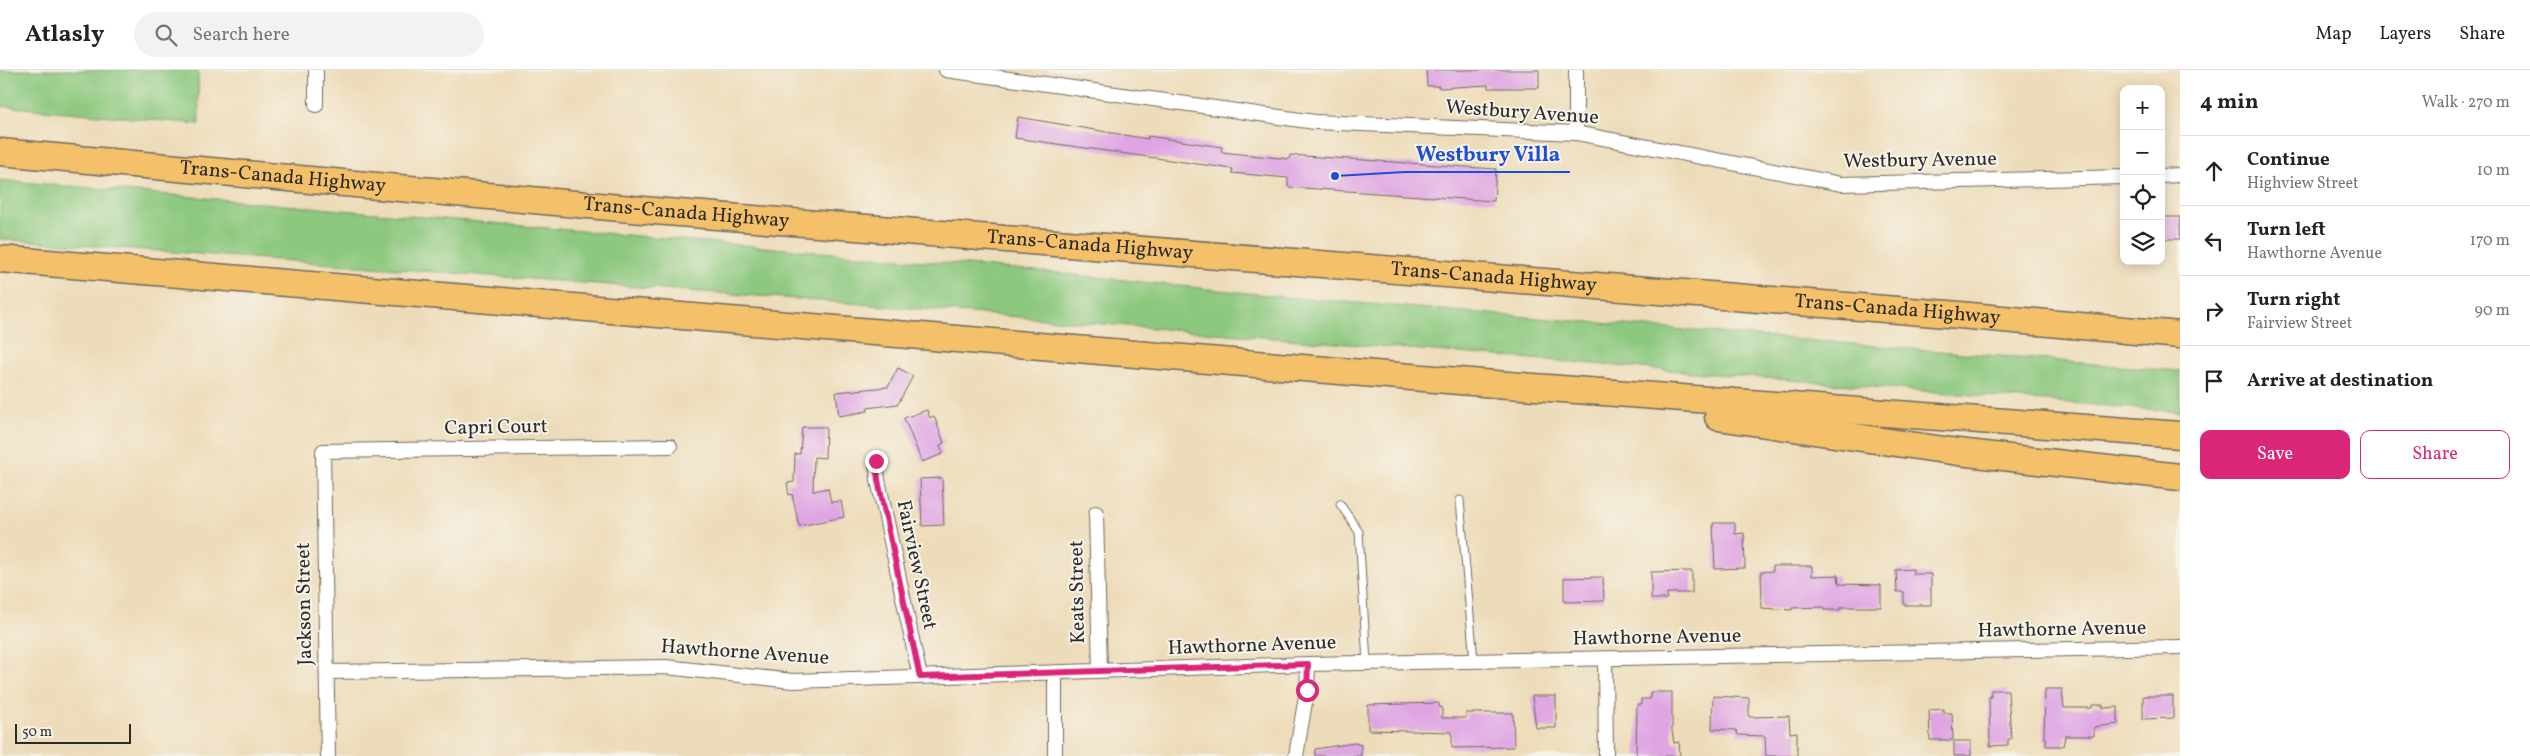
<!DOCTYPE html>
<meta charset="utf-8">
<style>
:root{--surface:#fff;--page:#f2f2f2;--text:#222;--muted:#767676;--line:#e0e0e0;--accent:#db2777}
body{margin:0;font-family:Vollkorn,serif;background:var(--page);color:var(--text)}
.controls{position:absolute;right:15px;top:15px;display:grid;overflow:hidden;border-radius:10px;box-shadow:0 2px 12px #0003}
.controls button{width:45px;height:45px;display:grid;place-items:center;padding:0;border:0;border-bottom:1px solid var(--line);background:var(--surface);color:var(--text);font:25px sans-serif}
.scale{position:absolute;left:15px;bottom:12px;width:116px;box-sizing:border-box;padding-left:5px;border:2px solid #2b2b2b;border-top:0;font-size:14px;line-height:18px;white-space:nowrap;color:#2b2b2b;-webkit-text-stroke:4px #f7f3e8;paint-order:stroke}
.stop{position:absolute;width:15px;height:15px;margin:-11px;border:4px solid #db2777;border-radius:50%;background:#fff}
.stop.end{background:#db2777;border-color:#fff;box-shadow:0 1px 5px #0008}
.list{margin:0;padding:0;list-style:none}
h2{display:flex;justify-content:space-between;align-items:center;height:65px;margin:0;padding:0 20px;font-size:21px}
h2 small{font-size:16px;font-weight:400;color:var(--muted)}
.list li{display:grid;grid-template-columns:32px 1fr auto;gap:15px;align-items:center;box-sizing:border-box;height:70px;padding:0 20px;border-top:1px solid var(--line)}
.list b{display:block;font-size:19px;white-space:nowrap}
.list p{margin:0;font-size:16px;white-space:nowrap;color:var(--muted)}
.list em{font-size:16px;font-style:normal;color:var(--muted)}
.actions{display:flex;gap:10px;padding:15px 20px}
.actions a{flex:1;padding:11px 0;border:1px solid var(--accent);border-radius:10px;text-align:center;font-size:18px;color:var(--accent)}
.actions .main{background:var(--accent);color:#fff}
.icon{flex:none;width:28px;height:28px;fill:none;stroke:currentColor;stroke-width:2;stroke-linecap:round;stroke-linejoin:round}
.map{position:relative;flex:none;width:2180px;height:686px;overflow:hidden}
header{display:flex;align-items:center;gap:30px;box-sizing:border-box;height:70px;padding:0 25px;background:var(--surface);border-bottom:1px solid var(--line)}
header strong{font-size:24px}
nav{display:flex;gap:28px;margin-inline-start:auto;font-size:18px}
.search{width:350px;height:45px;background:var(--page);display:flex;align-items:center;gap:12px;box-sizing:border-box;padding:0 18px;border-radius:28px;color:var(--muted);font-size:19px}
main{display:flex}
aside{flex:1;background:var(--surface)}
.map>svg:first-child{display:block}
.green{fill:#8cc87e;stroke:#5c7a54}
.building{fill:#dfa5e3}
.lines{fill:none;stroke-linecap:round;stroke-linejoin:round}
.lane-casing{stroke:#6f695d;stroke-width:9}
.street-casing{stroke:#6f695d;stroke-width:16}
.highway-casing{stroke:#6f695d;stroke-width:29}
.lane{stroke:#fff;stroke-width:7}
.street{stroke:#fff;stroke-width:14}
.highway{stroke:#f4c16a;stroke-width:26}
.route{stroke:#db2777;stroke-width:6}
.labels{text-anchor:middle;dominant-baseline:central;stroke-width:4;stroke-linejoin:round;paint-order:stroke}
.street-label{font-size:20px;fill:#2b2b2b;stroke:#f7f3e8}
.leader{fill:none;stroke:#1d4ed8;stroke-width:2}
.callout-dot{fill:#1d4ed8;stroke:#f7f3e8;stroke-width:2}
.callout-label{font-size:21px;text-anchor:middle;font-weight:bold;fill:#1d4ed8;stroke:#f7f3e8;stroke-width:4;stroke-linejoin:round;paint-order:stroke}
</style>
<header>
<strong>Atlasly</strong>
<div class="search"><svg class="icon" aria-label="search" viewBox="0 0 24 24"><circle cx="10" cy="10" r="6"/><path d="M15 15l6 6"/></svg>Search here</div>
<nav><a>Map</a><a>Layers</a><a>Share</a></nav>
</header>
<main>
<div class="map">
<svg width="2180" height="686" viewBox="0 0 2180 686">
<rect width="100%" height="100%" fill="#f7f3e8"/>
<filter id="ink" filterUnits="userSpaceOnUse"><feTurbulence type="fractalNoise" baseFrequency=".02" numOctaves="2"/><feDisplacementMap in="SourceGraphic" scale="10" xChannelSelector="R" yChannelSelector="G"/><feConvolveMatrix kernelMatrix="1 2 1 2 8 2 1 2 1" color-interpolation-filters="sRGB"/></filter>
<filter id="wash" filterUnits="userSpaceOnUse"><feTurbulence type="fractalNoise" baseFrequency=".0096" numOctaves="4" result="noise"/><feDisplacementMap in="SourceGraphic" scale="20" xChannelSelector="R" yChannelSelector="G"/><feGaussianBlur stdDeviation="1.12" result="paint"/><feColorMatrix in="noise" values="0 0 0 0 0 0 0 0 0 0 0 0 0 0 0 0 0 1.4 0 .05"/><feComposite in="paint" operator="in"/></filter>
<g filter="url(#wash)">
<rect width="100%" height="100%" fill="#eddcb9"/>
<!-- green -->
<path class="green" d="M0,0h198l1,54 -199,-18z
M0,110l1048,92 237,25 895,74v41l-1357,-111 -823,-62z"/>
<g id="blocks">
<!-- building -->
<path class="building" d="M1426,0h113v18h-51v-3l-49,3v-2h-12z
M1018,47l130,22v-3l74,11 -1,5 68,7 1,-4 206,14 -2,32 -206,-14v-9l-56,-5 1,-4 -218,-31z
M2161,147h19v22h-19z
M898,298l15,8 -15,28 -31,4 1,3 -29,5 -3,-24 52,-5z
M927,340l3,8 4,-2 10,27 -4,2 3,9 -21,8 -18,-44z
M802,357h24l-1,31 -11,-1 -1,34 15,-3 3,14 10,-1 3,16 -45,9 -7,-32 -3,1 -2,-12 7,-1 1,-28h5z
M942,408l2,47 -22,1 -2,-47z
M1713,453h22v11l9,-1 1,35 -30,1z
M1773,496h39v10l26,-1 1,9 42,1v22h-41v3h-16v-3l-32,1v2l-30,-2 -1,-36 12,-1z
M1913,499v5h18v31h-27v-13h-7l-1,-22z
M1692,501v22h-25v6h-16v-27z
M1603,507l1,24 -40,1v-24z
M2045,619h17l2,19h28v-3h11v3l15,-1v17l-24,3v9h-29l-2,10h-17v-7h-2z
M1991,620h17l3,49h-3v6l-18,1 -1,-49h2z
M1650,622h22v39l2,12 5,-1 1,14h-41l-3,-3 1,-48h4v-6h9z
M1532,626h24v32h-20z
M1713,626l36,2v19l40,-1 1,17 7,-1v24h-31l-1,-20 -27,-1 -2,-5 -24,-1z
M2143,626h30v22l-30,1z
M1439,633v4h3v11h24v-5h47l1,34 -62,1v-16l-84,-2v-25z
M1944,639v4h8l1,27h-23l-1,-30z
M1954,671h17v15h-17z
M1354,673l7,2v11h-46v-7z"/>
</g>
</g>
<g filter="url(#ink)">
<use href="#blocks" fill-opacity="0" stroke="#6f695d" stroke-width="1"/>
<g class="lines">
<defs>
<path id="lane" d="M1460,430l14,161
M1340,434l19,28 8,131"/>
<path id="street" d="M316,0v35
M946,0l369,52 261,11 265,51 283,-7
M1576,63v-63
M2161,106l19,-1
M876,391l2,19 42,197
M1096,443l4,158
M1605,590l1,96
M327,602l339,-5 127,14 515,-17 872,-17
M328,686l-5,-305 347,-5
M1055,686v-84
M1296,686l11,-66 1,-26"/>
<g id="highway">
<path id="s1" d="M0,82l654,59 1294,103 232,21"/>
<path d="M0,189l1495,125 685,51"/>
<path d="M1718,347l240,35 222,25"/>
</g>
</defs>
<!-- lane casing -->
<use href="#lane" class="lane-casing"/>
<!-- street casing -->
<use href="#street" class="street-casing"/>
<!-- highway casing -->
<use href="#highway" class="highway-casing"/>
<!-- lane -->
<use href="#lane" class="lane"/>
<!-- street -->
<use href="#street" class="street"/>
<!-- highway -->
<use href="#highway" class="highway"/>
</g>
</g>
<g class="lines" filter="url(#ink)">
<!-- route -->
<path class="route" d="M876,391l2,19 42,197 388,-13 -1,26"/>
</g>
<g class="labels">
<!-- street labels -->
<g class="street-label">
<text transform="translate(1522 43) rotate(4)">Westbury Avenue</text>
<text transform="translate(1920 91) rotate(-1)">Westbury Avenue</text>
<text stroke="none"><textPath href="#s1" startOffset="284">Trans-Canada Highway</textPath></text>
<text stroke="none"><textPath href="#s1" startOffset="689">Trans-Canada Highway</textPath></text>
<text stroke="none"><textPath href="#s1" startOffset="1094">Trans-Canada Highway</textPath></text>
<text stroke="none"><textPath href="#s1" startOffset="1499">Trans-Canada Highway</textPath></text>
<text stroke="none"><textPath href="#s1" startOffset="1904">Trans-Canada Highway</textPath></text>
<text transform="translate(496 358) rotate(-1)">Capri Court</text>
<text transform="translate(916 495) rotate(78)">Fairview Street</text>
<text transform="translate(1078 522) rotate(-91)">Keats Street</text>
<text transform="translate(305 534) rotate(-91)">Jackson Street</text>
<text transform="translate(2062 560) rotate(-1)">Hawthorne Avenue</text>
<text transform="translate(1657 568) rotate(-1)">Hawthorne Avenue</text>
<text transform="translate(1252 576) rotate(-2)">Hawthorne Avenue</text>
<text transform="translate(745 583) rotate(4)">Hawthorne Avenue</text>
</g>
</g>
<!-- callouts -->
<path class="leader" d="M1335 106L1405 102H1570"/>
<circle class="callout-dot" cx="1335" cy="106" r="5"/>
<g class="callout-label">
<text x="1488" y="91">Westbury Villa</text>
</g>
</svg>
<div class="controls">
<button>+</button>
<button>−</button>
<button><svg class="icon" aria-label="locate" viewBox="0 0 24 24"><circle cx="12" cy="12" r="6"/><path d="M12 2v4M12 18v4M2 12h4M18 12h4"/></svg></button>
<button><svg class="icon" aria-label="layers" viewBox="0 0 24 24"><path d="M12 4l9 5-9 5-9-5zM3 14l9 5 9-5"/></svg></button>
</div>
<div class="scale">50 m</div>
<div class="stop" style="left:1307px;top:620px"></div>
<div class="stop end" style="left:876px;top:391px"></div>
</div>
<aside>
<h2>4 min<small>Walk · 270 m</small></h2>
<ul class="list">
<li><svg class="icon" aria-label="ahead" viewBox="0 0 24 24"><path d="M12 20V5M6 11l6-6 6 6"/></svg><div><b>Continue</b><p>Highview Street</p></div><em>10 m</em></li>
<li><svg class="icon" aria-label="left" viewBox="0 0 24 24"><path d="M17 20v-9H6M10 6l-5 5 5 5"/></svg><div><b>Turn left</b><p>Hawthorne Avenue</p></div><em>170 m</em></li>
<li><svg class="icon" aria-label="right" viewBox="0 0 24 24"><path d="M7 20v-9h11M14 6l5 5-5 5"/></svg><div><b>Turn right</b><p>Fairview Street</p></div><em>90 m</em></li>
<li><svg class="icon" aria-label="arrive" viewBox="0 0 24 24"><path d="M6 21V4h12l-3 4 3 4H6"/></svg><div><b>Arrive at destination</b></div></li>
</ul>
<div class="actions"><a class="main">Save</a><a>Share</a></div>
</aside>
</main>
